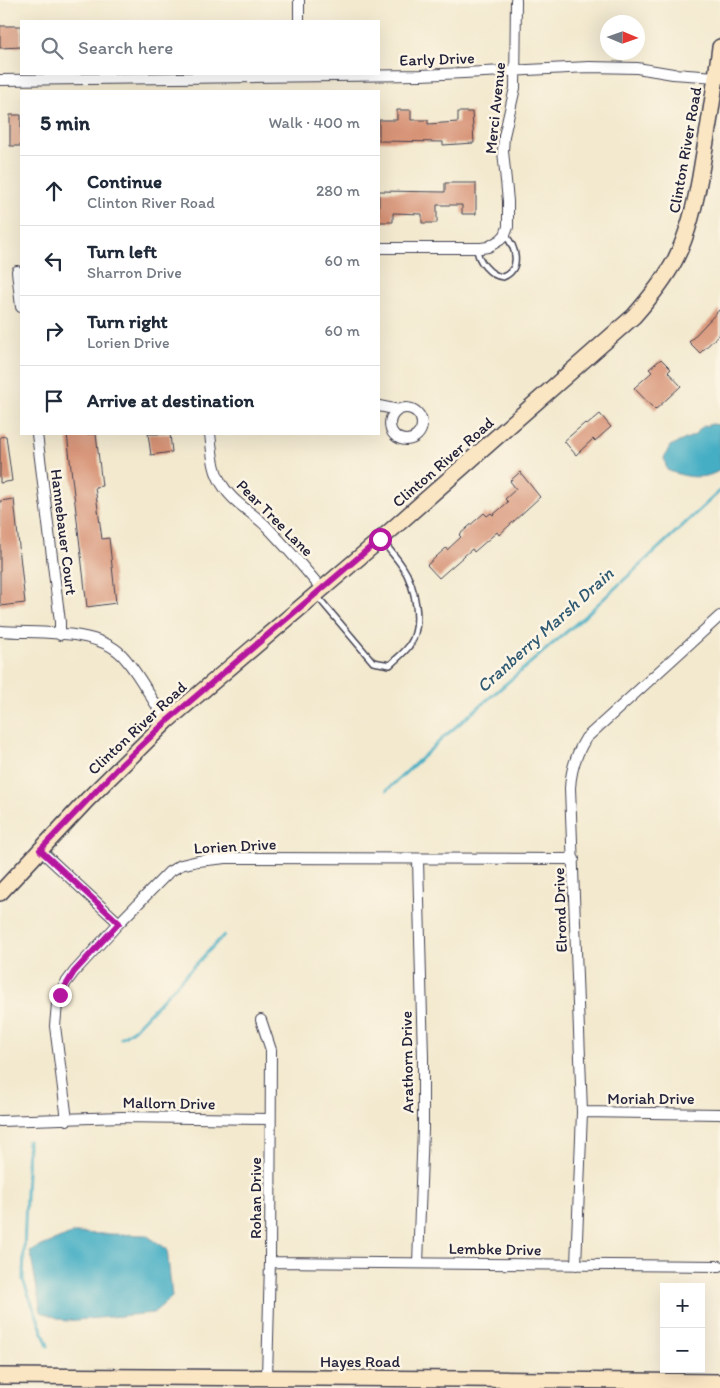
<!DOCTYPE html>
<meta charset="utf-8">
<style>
:root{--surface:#fff;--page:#f6f6f7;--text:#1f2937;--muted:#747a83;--line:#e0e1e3}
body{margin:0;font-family:Itim,sans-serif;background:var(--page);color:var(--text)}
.controls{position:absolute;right:15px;bottom:15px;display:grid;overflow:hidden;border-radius:0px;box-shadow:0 5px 20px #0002}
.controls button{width:45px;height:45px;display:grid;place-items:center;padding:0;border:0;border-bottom:1px solid var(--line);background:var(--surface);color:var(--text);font:25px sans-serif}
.compass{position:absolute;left:600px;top:15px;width:45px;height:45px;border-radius:50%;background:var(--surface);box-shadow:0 5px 20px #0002;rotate:92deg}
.stop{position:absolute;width:15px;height:15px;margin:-11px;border:4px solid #b5179e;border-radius:50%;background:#fff}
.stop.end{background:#b5179e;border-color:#fff;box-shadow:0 1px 5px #0008}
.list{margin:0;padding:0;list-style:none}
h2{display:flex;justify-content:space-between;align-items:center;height:65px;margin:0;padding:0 20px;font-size:21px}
h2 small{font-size:16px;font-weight:400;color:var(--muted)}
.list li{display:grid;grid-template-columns:32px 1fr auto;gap:15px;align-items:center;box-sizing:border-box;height:70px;padding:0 20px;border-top:1px solid var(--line)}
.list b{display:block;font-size:19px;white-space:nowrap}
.list p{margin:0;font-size:16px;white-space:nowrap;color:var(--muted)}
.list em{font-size:16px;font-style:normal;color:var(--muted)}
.icon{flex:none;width:28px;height:28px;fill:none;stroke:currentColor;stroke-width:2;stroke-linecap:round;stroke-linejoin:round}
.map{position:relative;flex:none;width:720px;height:1388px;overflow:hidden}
.search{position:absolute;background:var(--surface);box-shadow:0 5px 20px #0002;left:20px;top:20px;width:360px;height:55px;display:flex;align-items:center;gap:12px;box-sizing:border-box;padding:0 18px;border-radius:0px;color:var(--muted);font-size:19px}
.panel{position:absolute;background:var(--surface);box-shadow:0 5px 20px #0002;left:20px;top:90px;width:360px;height:345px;border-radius:0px}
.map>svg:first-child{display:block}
.water{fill:#45aec4;stroke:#346880}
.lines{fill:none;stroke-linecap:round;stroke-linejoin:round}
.stream{stroke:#45aec4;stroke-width:3}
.building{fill:#d79376}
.lane-casing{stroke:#414051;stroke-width:8}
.street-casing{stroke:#414051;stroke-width:12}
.secondary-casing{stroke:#414051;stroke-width:18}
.lane{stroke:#fff;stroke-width:5}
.street{stroke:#fff;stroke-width:10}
.secondary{stroke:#fbe6c4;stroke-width:15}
.route{stroke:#b5179e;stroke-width:6}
.labels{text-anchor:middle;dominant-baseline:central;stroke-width:5;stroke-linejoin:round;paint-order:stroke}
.street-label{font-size:16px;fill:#22223b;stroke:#fcf5e5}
.water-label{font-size:18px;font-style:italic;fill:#305a72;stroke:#fcf5e5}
</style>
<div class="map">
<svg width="720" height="1388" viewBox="0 0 720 1388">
<rect width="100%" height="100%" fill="#fcf5e5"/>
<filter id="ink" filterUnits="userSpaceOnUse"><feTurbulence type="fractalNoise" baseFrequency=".02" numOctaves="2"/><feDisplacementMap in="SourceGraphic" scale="10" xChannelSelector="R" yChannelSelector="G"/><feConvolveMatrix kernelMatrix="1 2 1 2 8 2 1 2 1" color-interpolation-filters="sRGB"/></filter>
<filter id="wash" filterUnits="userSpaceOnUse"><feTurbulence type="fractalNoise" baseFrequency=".0096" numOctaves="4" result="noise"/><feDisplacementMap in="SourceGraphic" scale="20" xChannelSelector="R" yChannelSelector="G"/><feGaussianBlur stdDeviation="1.12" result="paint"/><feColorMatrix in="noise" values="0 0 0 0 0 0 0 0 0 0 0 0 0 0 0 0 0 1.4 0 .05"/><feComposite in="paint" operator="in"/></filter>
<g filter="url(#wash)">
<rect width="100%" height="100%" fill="#f3e9cf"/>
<!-- water -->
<path class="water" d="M712,424l8,1v45c-16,11 -36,7 -53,0l-3,-12 6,-12 25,-11 3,-5 6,-4z
M73,1233l73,2 21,14 5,48 -19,16 -87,8 -25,-9 -11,-61z"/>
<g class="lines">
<!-- stream -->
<path class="stream" d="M387,790l58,-54 140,-120 135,-125
M121,1038l13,-9 90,-94
M28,1141l-5,139 25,66"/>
</g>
<g id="blocks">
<!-- building -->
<path class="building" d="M0,26h21v21l-21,1z
M397,110h14v10h17v4l30,-2v-10h14l2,31 -31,2v-3l-64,-1v-21h18z
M10,115h11v31h-11z
M445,183h31v31h-14v-9h-25v18h-15v-9l-29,-1v9h-14v-31l66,1z
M720,309v25l-20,19 -11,-11z
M661,359l10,10 -3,3 13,14 -26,24 -21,-22 18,-16 -3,-3z
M600,414l11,13 -16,14 -2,-2 -17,16 -12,-14 21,-18 2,2z
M67,434h29l6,52 -7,1 7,52 7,-1 7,65 -29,4z
M148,434h22l2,18 -21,3z
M6,436l6,45 -12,2v-46z
M520,472l20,25 -41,38 -2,-3 -23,20 -2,-3 -33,29 -12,-13 19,-17 1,2 14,-13 -2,-2 25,-22 3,3 4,-3 2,2 15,-13 -3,-3 11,-10 -6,-8z
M14,499l11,104 -25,3v-105z"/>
</g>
</g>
<g filter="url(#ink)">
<use href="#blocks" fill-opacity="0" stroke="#414051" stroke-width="1"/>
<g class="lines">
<defs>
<path id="lane" d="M477,248c0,12 13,28 26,29 19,-8 13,-30 2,-42
M317,596l56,66 17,3c6,-6 14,-12 19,-19 15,-20 6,-61 -7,-80 -6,-9 -13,-17 -20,-25"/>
<path id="street" d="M299,21v-21
M0,80l421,-5 168,-8 48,1 36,6 43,3
M379,248h102l7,-1 12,-7 5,-5 3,-8v-26l-5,-50 1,-15 11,-48 1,-88
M17,271l4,36
M379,406l20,4
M390 424a16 16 0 1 1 32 0a16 16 0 1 1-32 0Z
M37,434l23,188v13
M210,434c2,14 2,32 9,45 11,22 29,30 46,46 20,20 38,42 57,64
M0,631c36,3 96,-3 122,24 18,19 29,45 45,66
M40,850l79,73
M418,860l5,198v71l-5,134
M261,1020l10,30 -1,212 -3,116
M582,1112l138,2
M67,1120l-12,-94 2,-22 8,-20 9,-12 45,-49 50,-51 12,-7 17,-4 28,-3 348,1
M0,1121l122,-4 148,2
M270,1262l450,4
M576,1265l6,-153 -12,-324c1,-19 6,-34 16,-50l134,-122"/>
<path id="secondary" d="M0,893l87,-93 80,-79 214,-182 253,-223c15,-17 30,-35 41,-56 15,-29 22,-63 27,-95 7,-40 13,-79 18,-118
M0,1376l464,3 256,3"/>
</defs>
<!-- lane casing -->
<use href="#lane" class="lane-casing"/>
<!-- street casing -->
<use href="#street" class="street-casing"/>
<!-- secondary casing -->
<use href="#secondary" class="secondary-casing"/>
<!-- lane -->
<use href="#lane" class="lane"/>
<!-- street -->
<use href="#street" class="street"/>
<!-- secondary -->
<use href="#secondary" class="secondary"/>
</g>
</g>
<g class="lines" filter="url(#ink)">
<!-- route -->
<path class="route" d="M60,995l14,-23 45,-49 -79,-73 78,-82 49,-47 213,-182"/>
</g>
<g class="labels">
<!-- street labels -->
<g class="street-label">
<text transform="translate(437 59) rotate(-2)">Early Drive</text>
<text transform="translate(495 108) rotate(-84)">Merci Avenue</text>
<text transform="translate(685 150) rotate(-80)">Clinton River Road</text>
<text transform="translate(443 462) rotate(-41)">Clinton River Road</text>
<text transform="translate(275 518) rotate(45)">Pear Tree Lane</text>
<text transform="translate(64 532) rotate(83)">Hannebauer Court</text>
<text transform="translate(137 728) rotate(-43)">Clinton River Road</text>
<text transform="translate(235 846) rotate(-3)">Lorien Drive</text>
<text transform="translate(560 910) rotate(-92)">Elrond Drive</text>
<text transform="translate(407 1062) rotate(-91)">Arathorn Drive</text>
<text x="651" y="1098">Moriah Drive</text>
<text transform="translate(169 1103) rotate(1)">Mallorn Drive</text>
<text transform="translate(255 1198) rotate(-90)">Rohan Drive</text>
<text transform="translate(495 1249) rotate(1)">Lembke Drive</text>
<text x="360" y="1361">Hayes Road</text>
</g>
<!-- water labels -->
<g class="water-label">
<text transform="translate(545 630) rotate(-42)">Cranberry Marsh Drain</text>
</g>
</g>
</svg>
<div class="controls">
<button>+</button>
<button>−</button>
</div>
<svg class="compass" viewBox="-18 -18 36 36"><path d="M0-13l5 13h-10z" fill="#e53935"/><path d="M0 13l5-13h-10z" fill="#747a83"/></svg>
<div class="stop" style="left:380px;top:539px"></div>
<div class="stop end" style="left:60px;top:995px"></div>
<div class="search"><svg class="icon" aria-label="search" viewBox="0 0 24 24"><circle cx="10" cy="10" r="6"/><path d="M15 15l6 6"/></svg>Search here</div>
<section class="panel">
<h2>5 min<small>Walk · 400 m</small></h2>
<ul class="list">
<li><svg class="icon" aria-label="ahead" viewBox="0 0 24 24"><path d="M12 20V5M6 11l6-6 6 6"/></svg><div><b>Continue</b><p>Clinton River Road</p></div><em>280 m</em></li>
<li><svg class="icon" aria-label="left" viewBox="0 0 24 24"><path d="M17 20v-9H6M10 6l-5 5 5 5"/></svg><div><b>Turn left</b><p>Sharron Drive</p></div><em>60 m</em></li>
<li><svg class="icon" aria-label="right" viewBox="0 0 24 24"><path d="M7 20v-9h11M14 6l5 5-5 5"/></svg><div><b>Turn right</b><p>Lorien Drive</p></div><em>60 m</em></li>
<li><svg class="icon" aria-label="arrive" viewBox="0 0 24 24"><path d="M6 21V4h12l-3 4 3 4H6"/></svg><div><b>Arrive at destination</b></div></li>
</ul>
</section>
</div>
